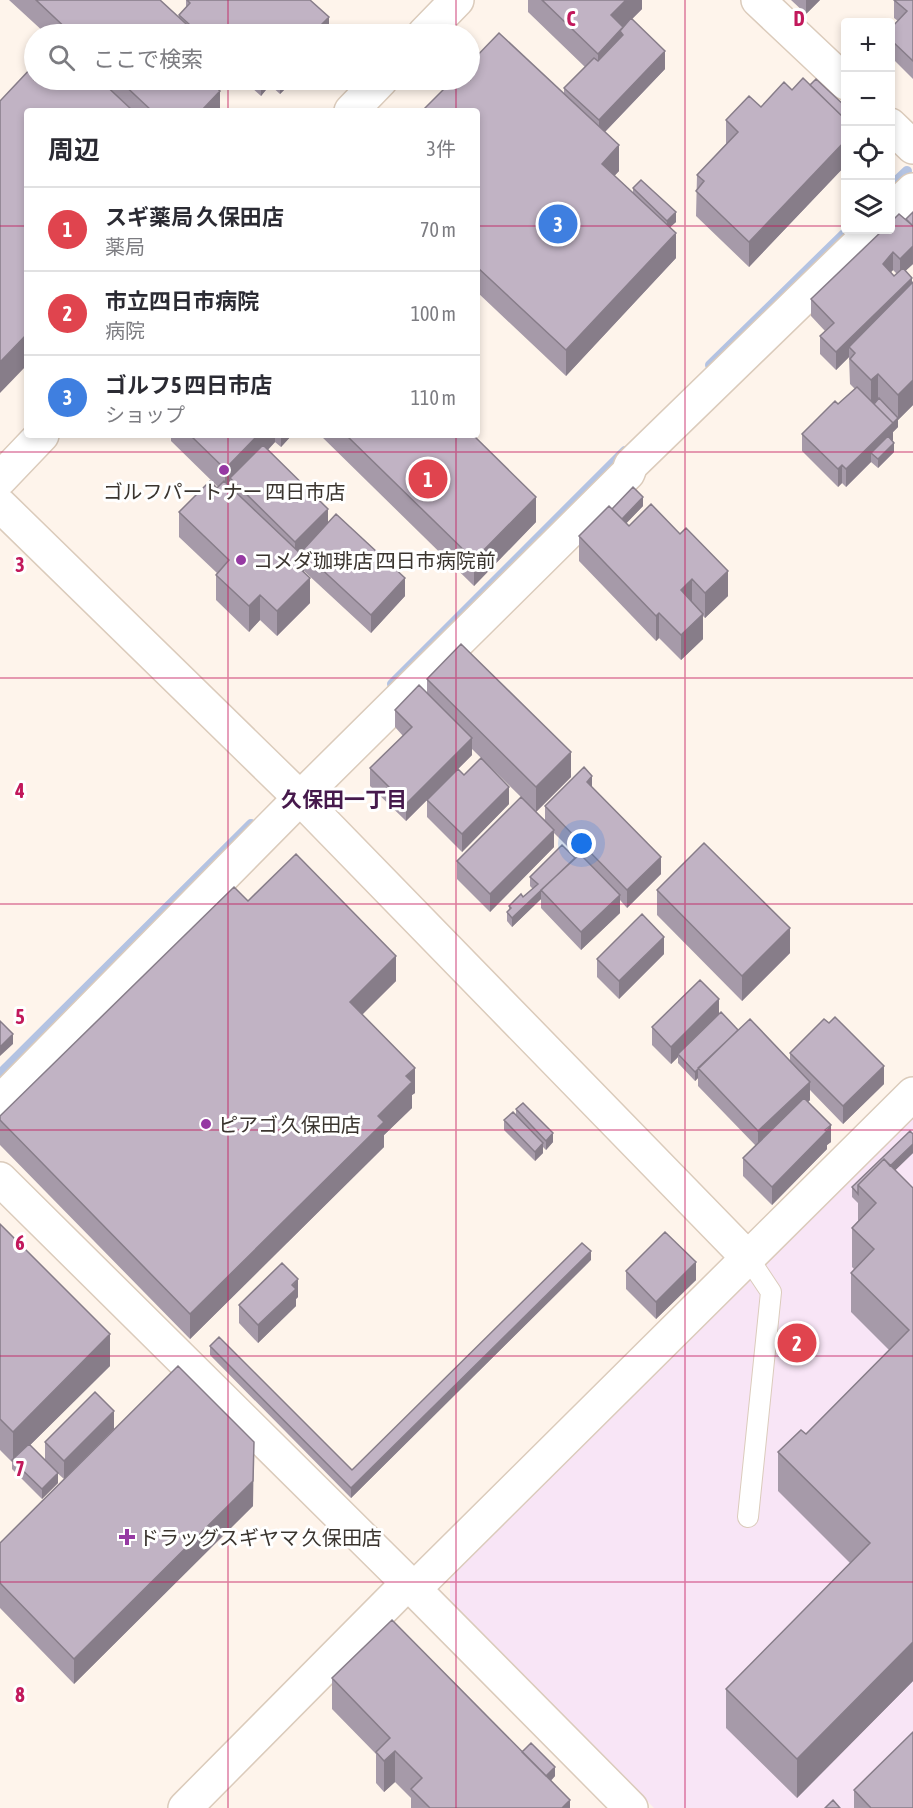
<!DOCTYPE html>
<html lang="ja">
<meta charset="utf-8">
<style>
:root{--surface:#fff;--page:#f2f2f3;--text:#2b2b33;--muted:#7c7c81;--line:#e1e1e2;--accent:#9639a3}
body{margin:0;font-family:"Asap Condensed","Noto Sans JP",sans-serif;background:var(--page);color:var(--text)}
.controls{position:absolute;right:18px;top:18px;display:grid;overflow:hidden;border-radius:6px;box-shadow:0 3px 9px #0003}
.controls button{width:54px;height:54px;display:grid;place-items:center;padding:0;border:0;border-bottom:2px solid var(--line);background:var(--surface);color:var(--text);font:30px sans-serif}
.you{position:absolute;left:582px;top:844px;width:21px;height:21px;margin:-15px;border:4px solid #fff;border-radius:50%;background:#1a73e8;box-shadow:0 0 0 9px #1a73e833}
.badge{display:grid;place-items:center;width:39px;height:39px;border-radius:50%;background:var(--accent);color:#fff;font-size:20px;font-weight:700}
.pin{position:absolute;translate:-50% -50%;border:3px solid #fff;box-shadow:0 2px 6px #0006}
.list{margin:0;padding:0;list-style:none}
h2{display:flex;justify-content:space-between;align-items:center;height:78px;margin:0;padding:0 24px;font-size:26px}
h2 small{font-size:20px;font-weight:400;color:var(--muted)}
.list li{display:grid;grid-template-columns:39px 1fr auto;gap:18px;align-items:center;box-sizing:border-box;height:84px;padding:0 24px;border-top:2px solid var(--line)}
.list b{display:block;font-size:22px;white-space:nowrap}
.list p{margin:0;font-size:20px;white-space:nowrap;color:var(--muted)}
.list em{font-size:20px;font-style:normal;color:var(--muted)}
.icon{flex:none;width:33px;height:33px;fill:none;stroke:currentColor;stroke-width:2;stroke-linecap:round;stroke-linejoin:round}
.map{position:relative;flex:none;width:913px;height:1808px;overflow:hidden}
.search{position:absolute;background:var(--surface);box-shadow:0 3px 9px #0003;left:24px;top:24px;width:456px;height:66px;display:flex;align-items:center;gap:15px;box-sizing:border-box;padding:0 21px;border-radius:33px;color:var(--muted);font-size:22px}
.panel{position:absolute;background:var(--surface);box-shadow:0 3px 9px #0003;left:24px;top:108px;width:456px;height:330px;border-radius:6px}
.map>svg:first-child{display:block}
.medical{fill:#f8e5f6}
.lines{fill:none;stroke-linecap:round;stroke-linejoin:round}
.stream{stroke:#b4c3e2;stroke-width:10}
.lane-casing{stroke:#dbcbbb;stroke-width:22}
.street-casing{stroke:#dbcbbb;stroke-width:36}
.secondary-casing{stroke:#dbcbbb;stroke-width:36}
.lane{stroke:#fff;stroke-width:20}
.street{stroke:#fff;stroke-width:33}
.secondary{stroke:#fff;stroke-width:33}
.wall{fill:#a69aa9;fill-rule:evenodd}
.shaded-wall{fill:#877d89}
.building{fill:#c1b3c4;stroke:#877d89;stroke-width:1.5}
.grid{fill:none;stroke:#c2185b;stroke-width:1.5;stroke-opacity:0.55}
.poi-dot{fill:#9639a3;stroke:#fff;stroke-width:2}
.labels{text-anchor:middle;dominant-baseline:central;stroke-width:6;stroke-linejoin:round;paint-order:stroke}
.poi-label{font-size:20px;fill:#3a342e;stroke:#fff;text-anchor:start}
.neighbourhood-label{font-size:21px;font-weight:bold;fill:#46194c;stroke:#fff}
.grid-label{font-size:20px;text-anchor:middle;font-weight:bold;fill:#c2185b;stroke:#fff;stroke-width:6;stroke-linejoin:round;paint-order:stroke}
</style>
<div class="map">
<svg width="913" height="1808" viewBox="0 0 913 1808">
<rect width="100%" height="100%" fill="#fef4eb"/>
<!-- medical -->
<path class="medical" d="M913,1111v697h-259l-204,-206v-26z"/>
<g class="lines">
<!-- stream -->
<path class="stream" d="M890,187l17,-16
M710,365l138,-135
M392,684l233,-233
M0,1074l251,-250"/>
<defs>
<path id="lane" d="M748,1517l23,-225 -22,-33"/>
<path id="street" d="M758,0l88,83
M890,125l23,22
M890,212l23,-22
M0,1102l300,-304 328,-325 3,-8 242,-235
M0,1179l414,410
M185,1808l223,-225
M631,1808l-217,-219 499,-495"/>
<path id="secondary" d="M424,34l33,-34
M351,111l30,-31
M0,479l42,-44
M0,505l300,293 449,461"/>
</defs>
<!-- lane casing -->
<use href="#lane" class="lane-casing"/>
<!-- street casing -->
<use href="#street" class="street-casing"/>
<!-- secondary casing -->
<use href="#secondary" class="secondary-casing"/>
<!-- lane -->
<use href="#lane" class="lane"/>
<!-- street -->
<use href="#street" class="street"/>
<!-- secondary -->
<use href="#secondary" class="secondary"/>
</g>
<!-- wall -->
<path class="wall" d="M9,0h151l19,18v-3l7,-7v-8h124l19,34h-283z
M528,0h114v9l-10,10 33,50 -60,63 14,39 -5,5 19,17v-5l43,34 -6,5 6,31 -110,118 -89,-84v-181l87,-17v-6l21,-21 -57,-55z
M791,0h29l-14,14z
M894,0h19v79l-22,-22v-29l7,-7 -4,-3z
M34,80h176l-1,1 11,30h-193z
M243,80h51l-14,14 -10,-9 -9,11z
M810,85l36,22v58l-97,102 -53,-51 1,-41 29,-31v-24l35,-13 31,-17z
M913,212v52l-8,7 7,13 1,121 -15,15v7l-5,5 -1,9 2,11 -16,16 -7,-6 -25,25 -4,-4 -4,4 -36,-36v-17l36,-30 17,-15 -5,-5 -1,-27 -13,13 -16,-16v-18l5,-5 -14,-15v-17l95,-80zM893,270l4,4 -3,2 -3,-4z
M171,435h121l-11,12 -6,-5 -7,8 60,73 77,73 -34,37 -67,-62 6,32 -33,33 -17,-16 -11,12 -33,-32v-25l1,-2 -38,-36v-25l39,-25 -47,-46z
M320,435h153l63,87 -62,64z
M643,506l-17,17 102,73 -23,22 -2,-2v23l-22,21 -22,-22 -3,3 -77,-80v-25l33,-27z
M427,679l144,98 -35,35 9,8v-14l47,-19 69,87 -34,34 -7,-8v13l-39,37 -40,-42v-9l-29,28 -5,-6v-9l2,-2v-4l14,-9 10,-8 -3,-3v-9l45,-18 2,-3 -23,-23v14l-64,65 -33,-33v-18l64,-64 -49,-48v6l-14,14 6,6 45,29 -47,48 -35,-35v-17l-21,21 -36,-35v-18l33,-32 -8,-9v-17l32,-17z
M657,890l133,63 -48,48 -85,-86z
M248,901l148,80 -34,33 53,79 -3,2v13l-28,27v12l-194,192 -190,-194v-29z
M664,954l-45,45 -22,-22v-18z
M719,1014l19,16 52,31v-8l94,31 -41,40 -33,-34v10l-2,2 23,40 -4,3v4l-55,56 -29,-29v-18l13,-12 -58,-60v-8l-3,3 -17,-18v-6l-7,7 -19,-19v-18z
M516,1109l37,33 -7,8 -3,-3v6l-8,8 -31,-31v-10l12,-4z
M913,1134v19l-18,17 18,18v493l-116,117 -71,-70v-39l124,-126 -72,-72v-39l28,-18 83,-84 -38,-38v-39l3,-4 -2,-2v-39l6,-7v-18l-6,-6v-10z
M0,1224l110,142 -80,79 15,15v-18l69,-13 -50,50 -10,-9 4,13 -16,16 -30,-30v-7l-12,-12z
M591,1260l-240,238 -141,-143v-9l142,124z
M626,1271l70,9 -40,39 -30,-30z
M298,1297l-2,2v7l-38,37 -19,-20v-18z
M253,1506l-179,178 -74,-76v-65z
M332,1678l190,74 33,24 -4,5 19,27h-159v-10l-16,-16 -11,10 -8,-9v-29l-44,-45z
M854,1790l59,18h-59z"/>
<!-- shaded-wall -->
<path class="shaded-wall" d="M626,0h16v9l-19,19v24l-25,27v-25l13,-39z
M806,0h14l-14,14z
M329,17v17h-17z
M213,27v7h-7z
M665,51v18l-66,69v-18z
M261,80h9v5l-9,11z
M280,80h14l-14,14z
M220,91v20h-19z
M846,140v25l-97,102v-25z
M619,145v26l-17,18v-25z
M676,212v10l-9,8v-9z
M676,233v25l-110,118v-26z
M913,246v18l-13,12v-17z
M893,252v18l-10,11v-17z
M912,278v17l-63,52v10l-13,13v-18z
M27,334v31l-27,28v-31z
M878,374v25l-7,7v-26z
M913,380v25l-15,15v-25z
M898,418v9l-5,5v8l-17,17 -5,-4v9l-25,25v-18z
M258,435h17v7l-40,42 -5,-6v11l-5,5v-25z
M281,435h11l-11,12z
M894,443v9l-16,16v-9z
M842,465v18l-4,4v-18z
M536,497v25l-62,64v-26z
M643,497v9l-23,24v-10z
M328,509v18l-26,24v2l-7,7v-18z
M304,557v25l-8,-17z
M728,571v25l-23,22v-25z
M310,578v25l-33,33v-25z
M405,578v18l-34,37v-18z
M692,579v25l-11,-14z
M260,595v25l-11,12v-26z
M659,613v25l-3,3v-25z
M703,614v25l-22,21v-25z
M472,738v17l-66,66v-17z
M571,752v25l-35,35v-25z
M592,776v17l-5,-11z
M509,787v17l-47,48v-18z
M554,830v17l-64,65v-18z
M661,857v17l-34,34v-18z
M541,890v9l-29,28v-9z
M620,895v18l-39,37v-18z
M790,928v25l-48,48v-25z
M664,937v17l-45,45v-18z
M396,956v25l-46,46v-25z
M719,999v17l-41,38v3l-7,7v-17z
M13,1034v10l-13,12v-9z
M884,1066v18l-41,40v-18z
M415,1068v25l-3,2v13l-28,27v12l-194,192v-25l188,-198 28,-40z
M698,1069v9l-3,3v-9z
M810,1082v18l-52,49v-18z
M831,1125v17l-4,3v4l-55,56v-18z
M553,1133v9l-7,8v-9z
M543,1143v10l-8,8v-9z
M913,1144v9l-44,43 -4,-5z
M591,1251v9l-240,238v-10z
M696,1262v18l-40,39v-17z
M298,1279v18l-2,2v7l-38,37v-18z
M110,1334v32l-96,95 -1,-1v-28z
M114,1411v18l-50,50v-18z
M254,1442l-1,64 -179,178v-25z
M58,1473v10l-16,16v-10z
M913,1642v39l-116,117v-39z
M395,1751v31l-11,10v-31z
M555,1767v9l-20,20v-9z
M570,1800v8h-8z"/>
<!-- building -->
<path class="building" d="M36,0h124l37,34h-125z
M187,0h123l19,17 -17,17h-91l-8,-7 -7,7h-6l-21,-19 11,-12z
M542,0h84l-15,15 12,12 -25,27z
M894,0h19v61l-22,-21v-12l16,-17z
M631,18l34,33 -66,69 -35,-32 30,-30 4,3 25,-26 -3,-4z
M499,33l120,112 -17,19 74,69 -110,117 -89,-83v-156h-55l31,-31h17v-17z
M34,65v15h66l33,31h-106v223l-27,28v-261z
M803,78l43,42v20l-97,102 -53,-51 8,-10 -7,-6 41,-43 -12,-12 23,-24 12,11 23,-25 8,8z
M816,79l30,28v13l-36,-35z
M119,80h88l13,11 -19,20h-49z
M641,180l35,32 -9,9 -34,-33z
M913,212v14l-7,-7z
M899,214l14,12v20l-13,13 -7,-7 -10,12 11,12 9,-8 9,10 -76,74 -16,-16 14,-13 -23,-24 72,-69h8v-8z
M913,282v98l-15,15 -20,-21 -7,6 -21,-21 5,-6 -6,-6z
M857,387l36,36 -47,46 -4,-4 -4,4 -36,-35 33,-33 3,3z
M879,398l19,20 -5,5 -19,-19z
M190,435h68l-33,34z
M346,435h127l63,62 -62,63z
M888,436l6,7 -16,16 -7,-6z
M263,445l65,64 -33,33 -65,-64z
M210,481l7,7 7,-7 80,76 -8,8 14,13 -33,33 -17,-16 -11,11 -33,-31 13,-15 -50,-48z
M633,487l10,10 -21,22 -10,-10z
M651,504l29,30 6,-6 42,43 -23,22 -13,-14 -11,11 22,24 -22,21 -22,-22 -3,3 -77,-80 30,-30 20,20z
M336,514l69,64 -34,37 -69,-64z
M461,644l110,108 -35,35 -109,-108z
M419,685l53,53 -66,66 -36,-36 42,-41 -17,-17z
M481,758l28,29 -47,47 -35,-34 31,-31 6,6z
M584,767l8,9 -5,6 74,75 -34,33 -82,-84z
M521,797l33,33 -64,64 -33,-33z
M704,843l86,85 -48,48 -85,-86z
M562,845l13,13 -63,60 -5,-6 4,-4 -2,-2 12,-12 2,3 15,-13 -8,-7z
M296,854l100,102 -46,46 65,66 -9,8 6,6 -34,34 6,6 -194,192 -190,-194v-4l234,-229 14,14z
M580,854l40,41 -39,37 -40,-42z
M642,914l22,23 -45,44 -22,-22z
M700,980l19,19 -48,48 -19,-20z
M721,1012l17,18 -43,42 -17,-18z
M835,1017l49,49 -41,40 -53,-53 34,-34 5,4z
M750,1019l60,63 -52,49 -60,-63z
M0,1021l13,13 -13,13z
M804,1098l27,27 -6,5 2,1 -55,56 -29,-29z
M523,1103l30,30 -7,8 -30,-32z
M513,1112l30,31 -8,9 -31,-32z
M910,1131l3,3v10l-23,22 -6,-7 -26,26v9l-6,-7z
M884,1159l29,29v454l-116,117 -71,-70 144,-146 -92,-91 23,-22 5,4 103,-104 -58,-57 23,-24 -22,-21 24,-25 -18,-18z
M0,1224l110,110 -97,98 -13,-13z
M665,1232l31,30 -40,40 -30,-31z
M582,1243l9,8 -240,237 -141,-142 9,-9 133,133z
M282,1263l16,16 -6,6 4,4 -38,36 -19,-20z
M178,1366l76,76 -1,39 -179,178 -74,-76v-40z
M95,1392l19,19 -50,50 -19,-19z
M29,1444l29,29 -16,16 -30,-29z
M392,1620l178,180 -8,8h-132l-19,-19 11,-11 -27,-27 -11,10 -8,-9 14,-14 -58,-60z
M913,1732v76h-42l-17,-18z
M531,1743l24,24 -9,9 -24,-24z
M833,1800l7,8h-15z"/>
<!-- grid -->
<path class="grid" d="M228,0v34M456,0v34M685,0v1808M228,80v31M456,80v31M0,226h27M477,226h369M890,226h23M228,435v1373M456,435v1373M0,452h913M0,678h913M0,904h913M0,1130h913M0,1356h913M0,1582h913"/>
<!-- markers -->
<g class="poi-dot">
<circle cx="224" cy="470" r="6"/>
<circle cx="241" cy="560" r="6"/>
<circle cx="206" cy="1124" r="6"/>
<path d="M124 1528h6v6h6v6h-6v6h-6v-6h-6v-6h6z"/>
</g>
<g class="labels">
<!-- poi labels -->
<g class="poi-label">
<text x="224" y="491" text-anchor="middle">ゴルフパートナー 四日市店</text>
<text x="253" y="560">コメダ珈琲店 四日市病院前</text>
<text x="218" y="1124">ピアゴ 久保田店</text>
<text x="139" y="1537">ドラッグスギヤマ 久保田店</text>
</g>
<!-- neighbourhood labels -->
<g class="neighbourhood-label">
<text x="344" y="799">久保田一丁目</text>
</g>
</g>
<g class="grid-label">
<text x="571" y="26">C</text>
<text x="799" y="26">D</text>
<text x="20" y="572">3</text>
<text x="20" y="798">4</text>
<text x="20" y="1024">5</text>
<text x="20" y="1250">6</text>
<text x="20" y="1476">7</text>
<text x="20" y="1702">8</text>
</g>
</svg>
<div class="controls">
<button>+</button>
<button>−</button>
<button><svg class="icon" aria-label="locate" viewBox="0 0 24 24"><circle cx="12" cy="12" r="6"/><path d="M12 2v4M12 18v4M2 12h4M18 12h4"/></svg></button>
<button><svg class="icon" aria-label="layers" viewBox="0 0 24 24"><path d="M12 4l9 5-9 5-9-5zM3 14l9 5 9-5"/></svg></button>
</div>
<div class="you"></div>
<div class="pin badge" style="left:428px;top:479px;background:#e0444e">1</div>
<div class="pin badge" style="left:797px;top:1343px;background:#e0444e">2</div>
<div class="pin badge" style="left:558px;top:224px;background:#3f7fe0">3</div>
<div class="search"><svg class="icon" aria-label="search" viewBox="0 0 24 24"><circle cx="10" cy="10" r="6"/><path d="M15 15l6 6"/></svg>ここで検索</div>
<section class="panel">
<h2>周辺<small>3件</small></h2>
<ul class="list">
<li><span class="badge" style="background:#e0444e">1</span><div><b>スギ薬局 久保田店</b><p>薬局</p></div><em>70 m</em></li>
<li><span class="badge" style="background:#e0444e">2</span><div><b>市立四日市病院</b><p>病院</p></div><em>100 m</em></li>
<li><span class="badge" style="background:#3f7fe0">3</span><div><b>ゴルフ5 四日市店</b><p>ショップ</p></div><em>110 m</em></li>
</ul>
</section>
</div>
